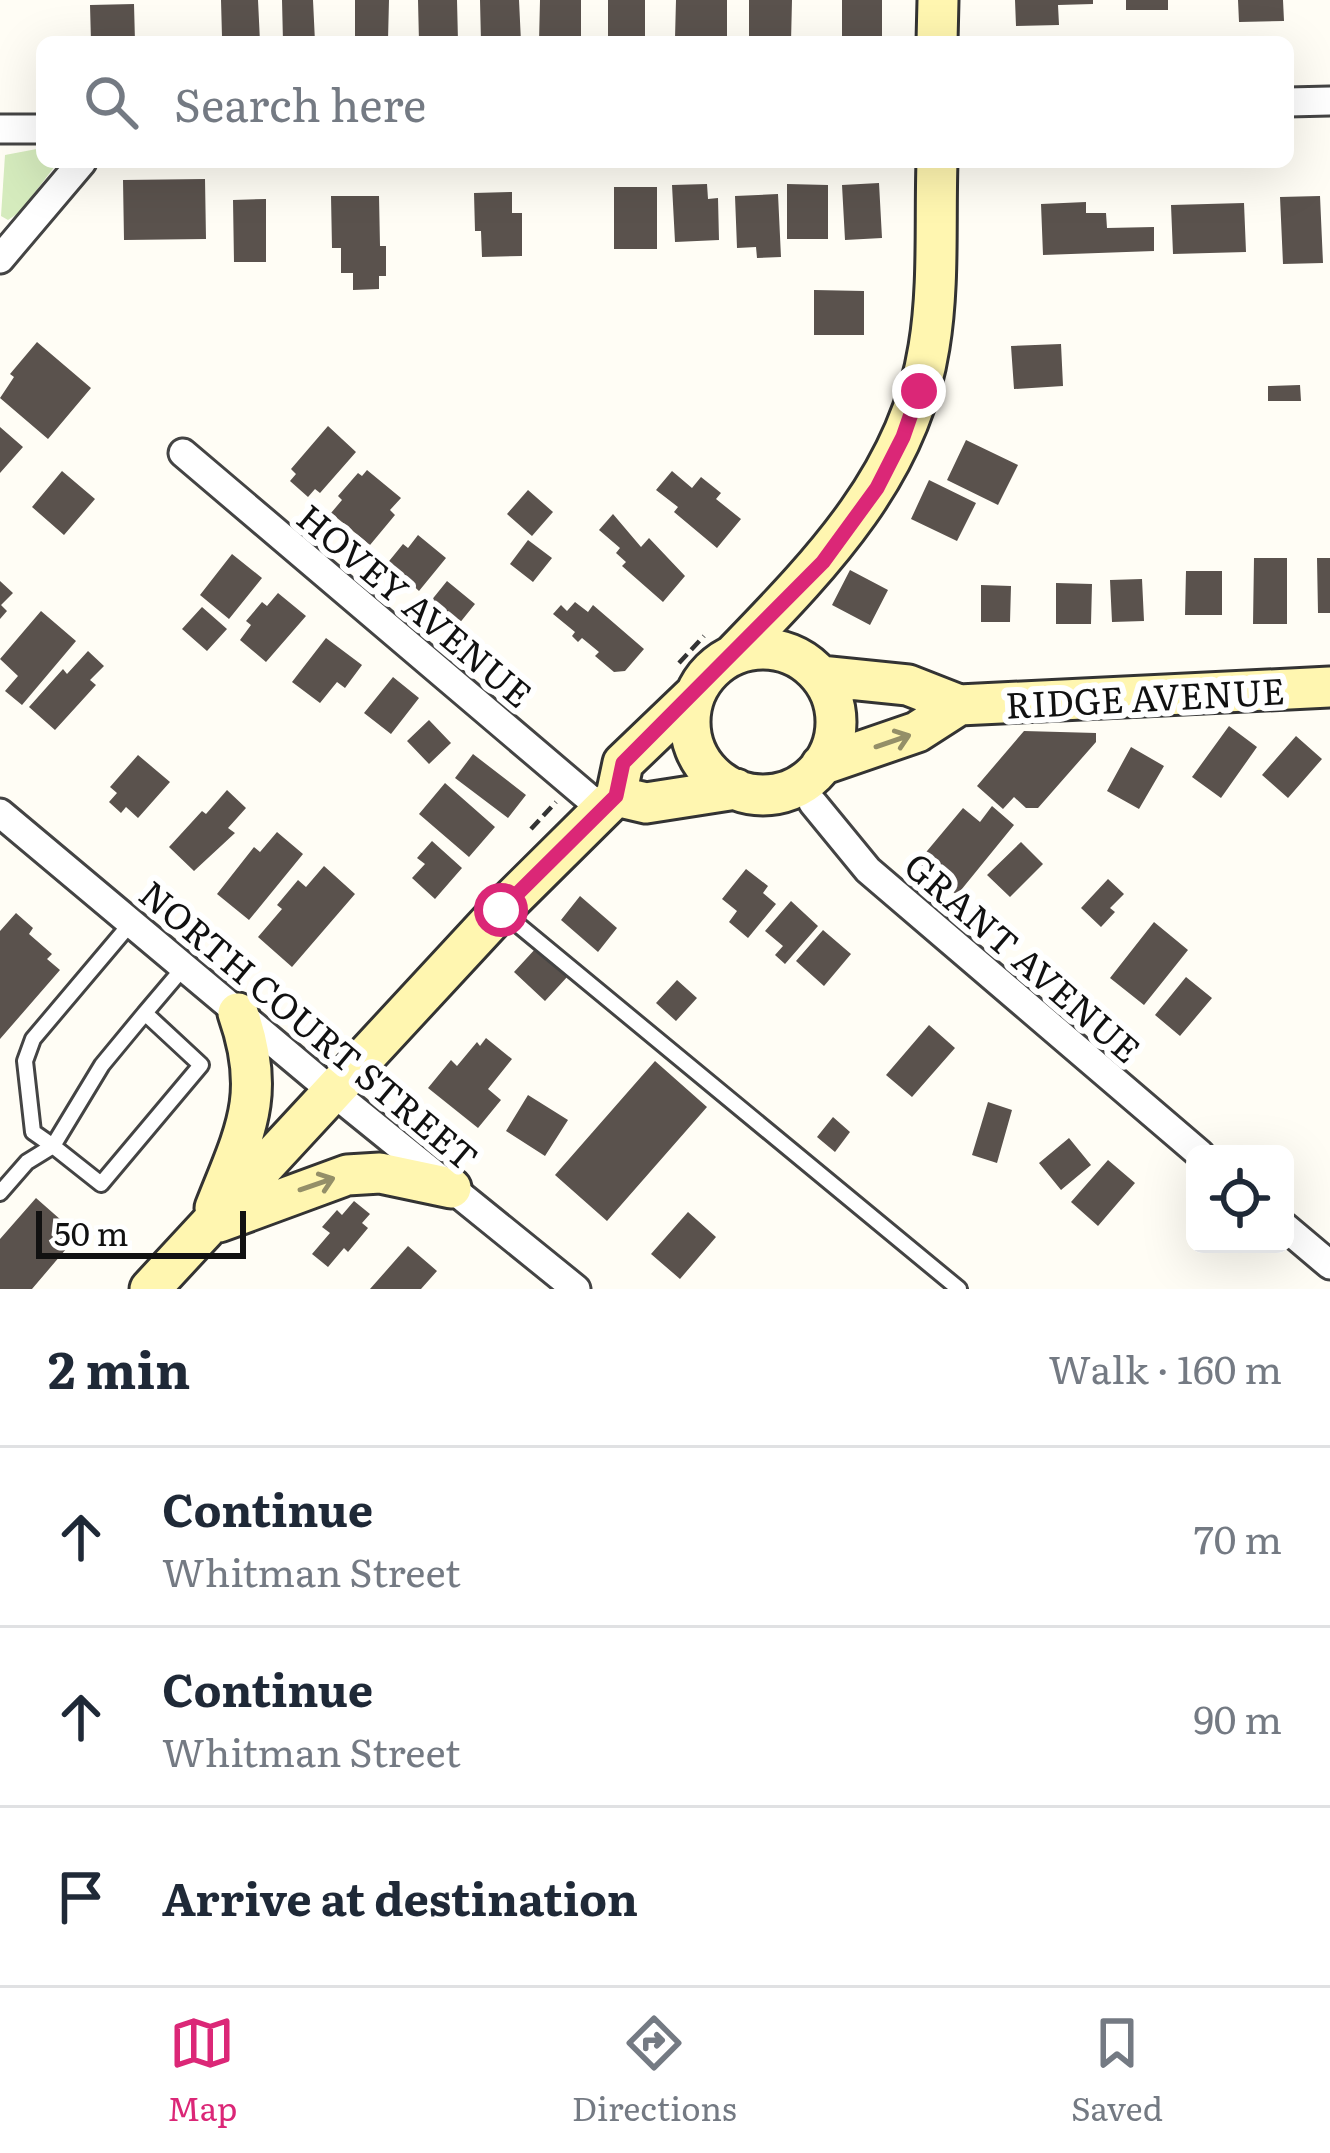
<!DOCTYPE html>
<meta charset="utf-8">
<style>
:root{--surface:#fff;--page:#f2f2f3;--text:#1f2937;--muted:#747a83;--line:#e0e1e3;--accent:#db2777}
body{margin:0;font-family:Literata,serif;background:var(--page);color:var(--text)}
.controls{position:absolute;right:36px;bottom:36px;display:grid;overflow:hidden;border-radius:18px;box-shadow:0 12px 48px #0002}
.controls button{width:108px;height:108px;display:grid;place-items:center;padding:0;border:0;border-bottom:3px solid var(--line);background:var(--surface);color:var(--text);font:60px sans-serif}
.scale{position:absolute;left:36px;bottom:30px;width:210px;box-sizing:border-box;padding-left:12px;border:6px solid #111;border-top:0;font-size:33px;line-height:42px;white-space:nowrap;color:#111;-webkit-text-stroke:9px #fff;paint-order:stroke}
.stop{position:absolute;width:36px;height:36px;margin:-27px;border:9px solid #db2777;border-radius:50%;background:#fff}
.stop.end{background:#db2777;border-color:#fff;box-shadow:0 3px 12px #0008}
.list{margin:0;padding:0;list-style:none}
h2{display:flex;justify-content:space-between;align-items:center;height:156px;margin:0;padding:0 48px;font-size:51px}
h2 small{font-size:39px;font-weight:400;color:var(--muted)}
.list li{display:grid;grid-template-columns:78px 1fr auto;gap:36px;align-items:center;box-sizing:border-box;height:180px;padding:0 48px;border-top:3px solid var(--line)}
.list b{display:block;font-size:45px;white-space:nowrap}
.list p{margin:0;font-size:39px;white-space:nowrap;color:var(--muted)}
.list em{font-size:39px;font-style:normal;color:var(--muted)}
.icon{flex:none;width:66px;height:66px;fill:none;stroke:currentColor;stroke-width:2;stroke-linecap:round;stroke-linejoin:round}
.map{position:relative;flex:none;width:1330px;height:1289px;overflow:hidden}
.search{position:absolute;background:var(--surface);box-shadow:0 12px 48px #0002;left:36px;right:36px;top:36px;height:132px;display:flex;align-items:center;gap:30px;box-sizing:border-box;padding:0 42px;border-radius:18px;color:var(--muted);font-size:45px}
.sheet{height:696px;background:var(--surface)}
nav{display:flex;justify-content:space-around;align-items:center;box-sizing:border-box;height:168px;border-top:3px solid var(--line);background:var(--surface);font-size:33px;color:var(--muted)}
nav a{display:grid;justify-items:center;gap:6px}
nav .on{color:var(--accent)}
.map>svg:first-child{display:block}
.green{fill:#d5ebbd}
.building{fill:#5a524d}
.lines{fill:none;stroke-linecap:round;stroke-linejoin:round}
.lane-casing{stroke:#444;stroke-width:20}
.street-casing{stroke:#444;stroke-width:33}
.secondary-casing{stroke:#333;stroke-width:45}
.path{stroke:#333;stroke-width:4.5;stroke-dasharray:12 6;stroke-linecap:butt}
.lane{stroke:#fff;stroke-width:14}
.street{stroke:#fff;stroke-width:27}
.secondary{stroke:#fff6b0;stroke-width:39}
.oneway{stroke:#948f68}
.route{stroke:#db2777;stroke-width:15}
.labels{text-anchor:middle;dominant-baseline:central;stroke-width:12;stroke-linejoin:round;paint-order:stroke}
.street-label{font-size:36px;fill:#111;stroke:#fff}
</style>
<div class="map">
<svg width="1330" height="1289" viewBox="0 0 1330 1289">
<rect width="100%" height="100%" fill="#fffdf5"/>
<!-- green -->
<path class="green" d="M42,148v14h16l-38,50 -12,8 -7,-4 4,-61z"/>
<!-- building -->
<path class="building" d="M221,0h37l2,42h-32v-6l-6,1z
M282,0h31l2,42h-32z
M355,0h34l-1,40h-33z
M418,0h39l1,42h-39z
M480,0h39l2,42h-40z
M540,0h41v42h-42z
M608,0h37v42h-37z
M676,0h51v39l-52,-1z
M749,0h43l-1,42h-42z
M842,0h40v39h-40z
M1015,0h78v4l-35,1 1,20 -43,1z
M1126,0h42v10h-42z
M1238,0h45l1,21 -45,1z
M134,4l1,38h-44l-1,-37z
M205,179l1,60 -82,1 -1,-60z
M879,183l3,55 -37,2 -3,-55z
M707,184l1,15 10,-1 1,42 -44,2 -3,-57z
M787,184l41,1v54h-41z
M614,187h43v62h-43z
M512,192v21h10v43l-40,1 -1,-26h-6l-1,-38z
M778,194l3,63 -24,1 -1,-11 -19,1 -2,-52z
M331,196h48l1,50h6v30h-7v13l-26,1v-17h-12v-25h-9z
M1320,196l3,67 -40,1 -3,-67z
M266,199v63h-32l-1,-62z
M1086,202v11h20l1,15 47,-1v24l-111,4 -2,-51z
M1244,203l2,49 -73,2 -2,-49z
M814,290l50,1v44h-50z
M37,342l54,46 -43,51 -48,-41 14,-21 -4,-3z
M1061,344l2,42 -49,3 -3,-43z
M1300,385l1,16h-33v-15z
M328,426l28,26 -36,41 -5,-4 -7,8 -18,-16 6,-7 -5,-5z
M0,427l23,20 -23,26z
M966,440l52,25 -20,40 -51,-25z
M367,470l34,28 -11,12 5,5 -25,30 -39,-32 11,-13 -4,-4 20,-23 4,3z
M62,471l33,28 -31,36 -32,-28z
M672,471l20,17 9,-11 20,16 -5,6 25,20 -24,29 -43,-36 4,-5 -22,-17z
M929,480l47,23 -19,38 -46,-22z
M528,490l25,22 -21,24 -25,-22z
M613,514l28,33 8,-9 36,38 -22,26 -41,-36 4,-4 -10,-9 4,-5 -21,-18z
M418,535l28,23 -27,33 -11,-10 -5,7 -22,-17 22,-27 5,4z
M528,540l24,18 -19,24 -23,-18z
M232,554l30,24 -33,41 -29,-24z
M1254,558h33v66h-34z
M1317,558h13v55h-12z
M850,570l38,20 -18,35 -38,-20z
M1186,571h36v44h-37z
M1142,579l2,42 -32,1 -2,-42z
M0,581l13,12 -12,12 6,6 -7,8z
M447,581l28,23 -21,26 -28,-23z
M1056,583l36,1 -1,40h-35z
M981,585l30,1 -1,36h-29z
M278,593l28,23 -40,46 -26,-22 11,-15 -5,-4 16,-19 5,4z
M575,602l13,10 5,-7 51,44 -19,22 -11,1 -19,-16 4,-4 -17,-14 -4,4 -6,-6 3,-4 -22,-18 8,-9 6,6z
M202,607l25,22 -20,22 -25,-22z
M41,611l35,30 -54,64 -17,-14 13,-15 -18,-17z
M326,638l36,27 -17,23 -8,-6 -17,21 -28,-21z
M88,651l16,15 -14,14 6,5 -41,45 -26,-23 34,-38 4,5z
M393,677l26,21 -28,36 -27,-21z
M429,720l22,23 -22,21 -22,-23z
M1229,726l28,21 -36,51 -29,-21z
M1024,731l72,2v9l-58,66h-12l-12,-11 -11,12 -26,-23z
M1296,736l26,23 -34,39 -26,-23z
M1131,747l33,19 -25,43 -32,-18z
M473,754l53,41 -18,23 -53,-40z
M138,755l32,27 -32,36 -12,-11 -5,6 -12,-11 8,-9 -7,-6z
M445,783l50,44 -26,30 -50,-43z
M227,790l19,18 -18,20 7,5 -41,38 -25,-24 33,-36 4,3z
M992,806l22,19 -57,70 -40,-32 46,-55 17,14z
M277,832l26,22 -54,66 -32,-26 37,-47 6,5z
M432,841l30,27 -27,31 -23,-21 13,-14 -8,-6z
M1021,842l22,22 -33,33 -23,-22z
M324,866l31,28 -63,73 -34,-30 24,-28 -5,-4 21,-25 8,7z
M746,869l22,17 -5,7 13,11 -28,34 -19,-16 8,-11 -15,-12z
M1108,879l16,15 -14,14 5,4 -14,15 -20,-19z
M580,896l37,32 -19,24 -37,-32z
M791,901l27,25 -33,38 -10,-9 8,-9 -18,-15z
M16,913l17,15 -4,6 23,20 -5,5 13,11 -60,69v-108z
M1154,922l34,28 -44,55 -34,-27z
M823,930l28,24 -27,32 -28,-25z
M537,947l31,29 -23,25 -31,-29z
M1186,977l26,21 -32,38 -25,-21z
M677,980l20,18 -21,23 -20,-18z
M929,1025l26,23 -43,49 -26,-22z
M486,1038l26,21 -24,30 13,11 -23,28 -50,-40 23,-28 6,6 20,-24 3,4z
M655,1061l52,46 -100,114 -52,-46z
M528,1095l40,25 -23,36 -39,-25z
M988,1102l24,8 -15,53 -25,-8z
M833,1117l17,15 -15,20 -18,-15z
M1069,1138l22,27 -30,25 -22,-27z
M1108,1160l27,23 -37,43 -27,-24z
M36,1198l42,37 -46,54h-32v-50z
M354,1201l16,13 -8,9 6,5 -20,24 -4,-4 -16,19 -16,-13 18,-21 -8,-6 15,-17 5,5z
M688,1212l28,25 -36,42 -29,-25z
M408,1246l29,25 -16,18h-51z"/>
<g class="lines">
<defs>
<path id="lane" d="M505,914l454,375
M131,923l-98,116 -8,22 8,71 20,14 49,-81 43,-52
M0,1193l27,-31 26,-16 48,38 100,-119 -56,-52 39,-46"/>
<path id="street" d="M1288,102l42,-1
M0,129h42
M0,259l82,-97
M183,453l420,357
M813,803l55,67 332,284
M0,813l334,280 242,196
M1285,1227l45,38"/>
<path id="secondary" d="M937,42l1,-42
M690 722a73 73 0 1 1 146 0a73 73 0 1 1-146 0Z
M734,654c86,-89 175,-179 195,-307 10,-60 6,-124 8,-185
M820,676l88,9 51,20 371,-18
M821,765l96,-33 42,-27
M616,796l30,7 90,-14
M215,1208c30,-76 52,-113 23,-195
M219,1222l128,-47 33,-2 71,15
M150,1289l351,-379 115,-114 7,-33 72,-69"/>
</defs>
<!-- lane casing -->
<use href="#lane" class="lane-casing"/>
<!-- street casing -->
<use href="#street" class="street-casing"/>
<!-- secondary casing -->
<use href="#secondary" class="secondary-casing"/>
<!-- path -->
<path class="path" d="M679,663l25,-27
M531,829l25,-27"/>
<!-- lane -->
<use href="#lane" class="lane"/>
<!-- street -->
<use href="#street" class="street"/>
<!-- secondary -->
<use href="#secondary" class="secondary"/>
</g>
<!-- one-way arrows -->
<defs><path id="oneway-shaft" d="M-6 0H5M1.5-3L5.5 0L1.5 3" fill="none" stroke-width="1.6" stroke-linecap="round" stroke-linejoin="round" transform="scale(3)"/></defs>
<g class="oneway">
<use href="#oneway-shaft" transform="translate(893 741) rotate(-19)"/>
<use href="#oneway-shaft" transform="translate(317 1184) rotate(-19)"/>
</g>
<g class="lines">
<!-- route -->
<path class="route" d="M501,910l115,-114 7,-33 200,-201 54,-74 26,-51 16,-46"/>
</g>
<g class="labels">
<!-- street labels -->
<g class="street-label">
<text transform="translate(416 604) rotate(40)">HOVEY AVENUE</text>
<text transform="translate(1145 696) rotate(-3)">RIDGE AVENUE</text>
<text transform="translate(1024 956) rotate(41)">GRANT AVENUE</text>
<text transform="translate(310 1024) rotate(40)">NORTH COURT STREET</text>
</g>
</g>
</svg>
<div class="controls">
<button><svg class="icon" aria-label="locate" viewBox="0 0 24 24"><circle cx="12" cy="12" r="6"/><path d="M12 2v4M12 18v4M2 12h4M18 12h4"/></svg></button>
</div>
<div class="scale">50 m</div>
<div class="stop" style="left:501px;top:910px"></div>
<div class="stop end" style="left:919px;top:391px"></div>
<div class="search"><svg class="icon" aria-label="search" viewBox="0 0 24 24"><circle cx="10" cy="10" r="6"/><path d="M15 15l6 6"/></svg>Search here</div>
</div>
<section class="sheet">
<h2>2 min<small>Walk · 160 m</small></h2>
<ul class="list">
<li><svg class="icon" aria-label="ahead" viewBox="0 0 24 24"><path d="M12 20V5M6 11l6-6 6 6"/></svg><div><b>Continue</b><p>Whitman Street</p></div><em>70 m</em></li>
<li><svg class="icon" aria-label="ahead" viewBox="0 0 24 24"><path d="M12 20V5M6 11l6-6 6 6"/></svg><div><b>Continue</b><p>Whitman Street</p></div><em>90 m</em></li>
<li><svg class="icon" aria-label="arrive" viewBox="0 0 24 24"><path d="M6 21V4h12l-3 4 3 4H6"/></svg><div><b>Arrive at destination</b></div></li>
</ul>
</section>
<nav>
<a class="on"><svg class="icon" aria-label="map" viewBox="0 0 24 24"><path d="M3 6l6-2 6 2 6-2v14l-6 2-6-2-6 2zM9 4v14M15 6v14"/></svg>Map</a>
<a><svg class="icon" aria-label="directions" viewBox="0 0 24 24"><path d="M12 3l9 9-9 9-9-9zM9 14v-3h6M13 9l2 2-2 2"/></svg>Directions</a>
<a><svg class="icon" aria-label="saved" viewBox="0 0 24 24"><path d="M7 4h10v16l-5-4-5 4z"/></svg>Saved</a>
</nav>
